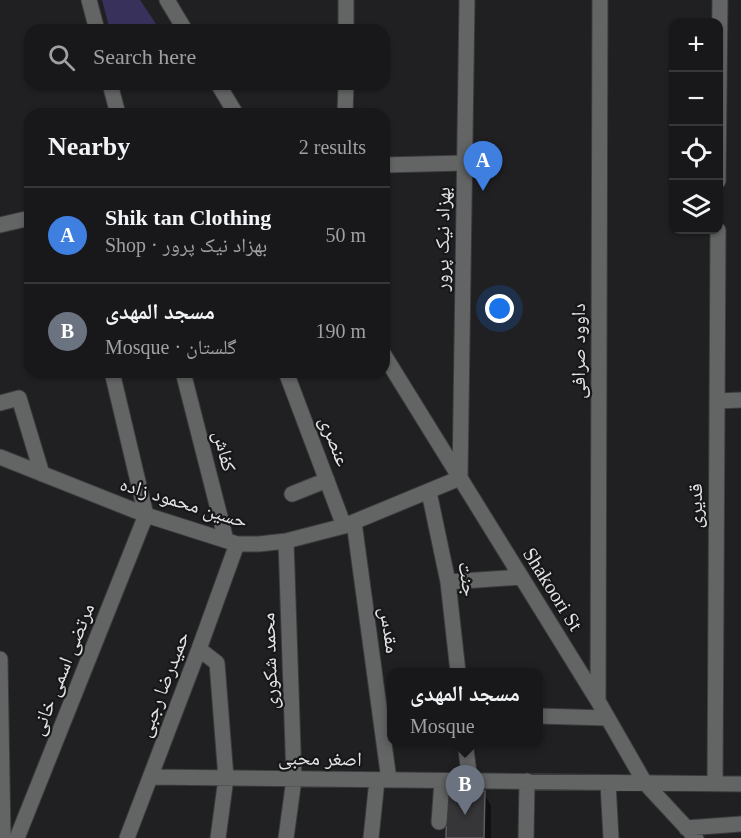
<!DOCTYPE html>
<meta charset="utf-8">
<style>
:root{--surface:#18181a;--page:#252527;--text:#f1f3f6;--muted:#9fa0a2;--line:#363739;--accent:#7c3aed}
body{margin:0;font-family:"Times New Roman","Noto Naskh Arabic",serif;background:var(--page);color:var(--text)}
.controls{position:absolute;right:18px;top:18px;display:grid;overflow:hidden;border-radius:12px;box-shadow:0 2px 4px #0004}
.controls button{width:54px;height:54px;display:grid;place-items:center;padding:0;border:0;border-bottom:2px solid var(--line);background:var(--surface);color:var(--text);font:30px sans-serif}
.you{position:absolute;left:500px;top:309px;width:21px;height:21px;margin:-15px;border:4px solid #fff;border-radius:50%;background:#1a73e8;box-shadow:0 0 0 9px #1a73e833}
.badge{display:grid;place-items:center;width:39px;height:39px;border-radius:50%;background:var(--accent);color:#fff;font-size:20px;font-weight:700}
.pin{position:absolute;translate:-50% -50px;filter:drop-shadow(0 2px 3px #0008)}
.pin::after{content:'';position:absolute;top:32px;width:21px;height:18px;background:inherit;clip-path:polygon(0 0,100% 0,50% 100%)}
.popup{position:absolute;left:387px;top:668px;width:156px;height:78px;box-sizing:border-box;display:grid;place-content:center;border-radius:12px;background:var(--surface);filter:drop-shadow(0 2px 4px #0005);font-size:20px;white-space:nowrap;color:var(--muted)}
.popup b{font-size:22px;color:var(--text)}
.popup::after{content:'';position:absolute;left:50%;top:100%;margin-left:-12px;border:12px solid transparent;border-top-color:var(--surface)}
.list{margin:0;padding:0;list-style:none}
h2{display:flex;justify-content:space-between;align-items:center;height:78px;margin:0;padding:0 24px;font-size:26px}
h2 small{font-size:20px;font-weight:400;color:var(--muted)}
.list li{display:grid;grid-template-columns:39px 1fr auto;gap:18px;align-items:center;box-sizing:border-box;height:96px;padding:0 24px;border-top:2px solid var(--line)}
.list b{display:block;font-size:22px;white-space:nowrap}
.list p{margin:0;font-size:20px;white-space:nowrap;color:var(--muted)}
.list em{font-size:20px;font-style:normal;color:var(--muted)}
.icon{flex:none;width:33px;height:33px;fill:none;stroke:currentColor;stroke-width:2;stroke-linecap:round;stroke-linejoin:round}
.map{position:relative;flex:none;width:741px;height:838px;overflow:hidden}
.search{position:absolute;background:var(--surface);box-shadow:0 2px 4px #0004;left:24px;top:24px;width:366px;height:66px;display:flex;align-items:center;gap:15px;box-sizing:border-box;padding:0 21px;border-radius:18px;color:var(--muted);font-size:22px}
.panel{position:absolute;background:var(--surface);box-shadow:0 2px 4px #0004;left:24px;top:108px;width:366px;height:270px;border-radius:18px}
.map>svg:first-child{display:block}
.green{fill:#37315c}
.shadow{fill:#0007}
.building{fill:#363639;stroke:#5d5d61;stroke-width:1.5}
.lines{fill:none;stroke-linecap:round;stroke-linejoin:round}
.street-casing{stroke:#3b3b3e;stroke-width:17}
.street{stroke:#636564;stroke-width:15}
.labels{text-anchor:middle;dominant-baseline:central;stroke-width:4.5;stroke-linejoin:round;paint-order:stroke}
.street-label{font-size:20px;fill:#e4e4e6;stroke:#17171a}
</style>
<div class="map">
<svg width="741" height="838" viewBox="0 0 741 838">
<rect width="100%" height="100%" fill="#202023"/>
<!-- green -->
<path class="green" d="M102,0h38l20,30h-50z"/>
<!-- shadow -->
<path class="shadow" d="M484,793l7,13v32h-44z"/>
<!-- building -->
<path class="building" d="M447,791h38l-1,47h-38z"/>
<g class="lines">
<defs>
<path id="street" d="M89,0l8,30
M167,0l18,30
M346,30v-30
M110,84l8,30
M218,84l18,30
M345,114l1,-30
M384,165l80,-2
M718,181l2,-181
M0,225l30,-7
M384,355l214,346 47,82 51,55
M183,372l43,168
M286,372l58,154
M717,401l24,-1
M0,403l19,-5 23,76
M0,457l146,58 91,29h22l27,-3 58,-15 116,-48 7,-478
M429,492l19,90 10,90
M292,494l35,-14
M354,522l35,258
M448,582l73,-5
M199,649l18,14 9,115 -8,60
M0,659l3,179
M598,701l2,-701
M538,716l69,2
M465,742l5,39
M150,777l591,7
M608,783l3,55
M715,784l3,-554
M439,822l3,-41
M686,828l55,-4
M17,838l129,-323 -34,-143
M127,838l72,-189 38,-105
M286,838l8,-59 -8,-238
M371,838l6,-58
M526,838l1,-57"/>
</defs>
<!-- street casing -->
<use href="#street" class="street-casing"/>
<!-- street -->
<use href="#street" class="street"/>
</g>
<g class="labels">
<!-- street labels -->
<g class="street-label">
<text transform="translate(442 239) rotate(-89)">بهزاد نیک پرور</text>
<text transform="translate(578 351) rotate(-90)">داوود صرافی</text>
<text transform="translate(335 441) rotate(69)">عنصری</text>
<text transform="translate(225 451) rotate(76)">کفاش</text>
<text transform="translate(184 502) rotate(17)">حسین محمود زاده</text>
<text transform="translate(695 506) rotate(-90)">قدیری</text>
<text transform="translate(468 579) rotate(81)">جنت</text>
<text transform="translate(553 589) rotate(58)">Shakoori St</text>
<text transform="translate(390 630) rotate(82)">مقدس</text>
<text transform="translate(269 661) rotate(-92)">محمد شکوری</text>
<text transform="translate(62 669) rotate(-68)">مرتضی اسمی خانی</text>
<text transform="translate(163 684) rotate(-69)">حمیدرضا رجبی</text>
<text transform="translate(320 758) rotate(1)">اصغر محبی</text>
</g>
</g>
</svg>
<div class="controls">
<button>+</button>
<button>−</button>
<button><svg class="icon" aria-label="locate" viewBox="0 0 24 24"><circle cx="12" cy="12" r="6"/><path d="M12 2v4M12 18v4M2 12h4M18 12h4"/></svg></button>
<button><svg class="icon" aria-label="layers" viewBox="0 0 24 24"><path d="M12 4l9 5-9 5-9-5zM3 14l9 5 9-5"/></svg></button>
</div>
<div class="you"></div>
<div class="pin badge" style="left:483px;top:191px;background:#3f7fe0">A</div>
<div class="pin badge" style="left:465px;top:815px;background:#6b7280">B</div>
<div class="popup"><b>مسجد المهدی</b>Mosque</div>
<div class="search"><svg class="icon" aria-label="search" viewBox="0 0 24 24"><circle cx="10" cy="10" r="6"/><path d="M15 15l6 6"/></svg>Search here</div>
<section class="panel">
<h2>Nearby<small>2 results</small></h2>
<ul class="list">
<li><span class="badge" style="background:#3f7fe0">A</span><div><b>Shik tan Clothing</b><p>Shop · بهزاد نیک پرور</p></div><em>50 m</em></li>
<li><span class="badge" style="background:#6b7280">B</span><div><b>مسجد المهدی</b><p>Mosque · گلستان</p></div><em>190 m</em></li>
</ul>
</section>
</div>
